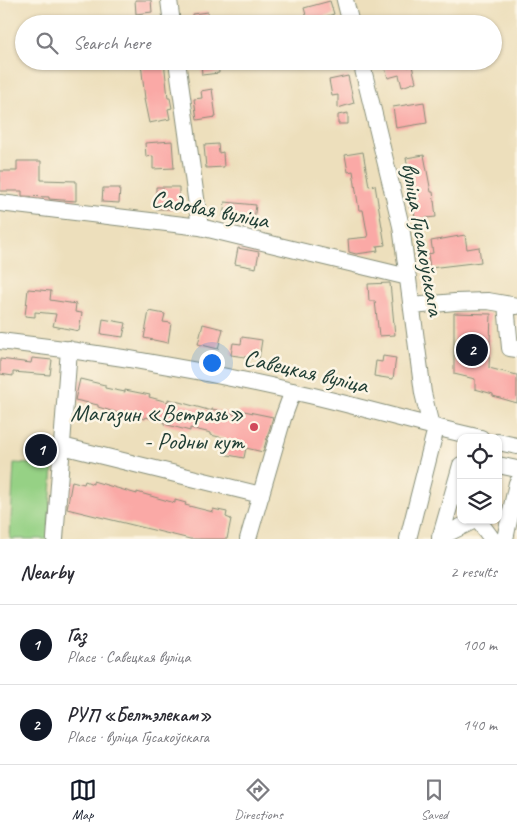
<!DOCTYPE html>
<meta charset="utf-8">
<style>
:root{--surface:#fff;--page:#f7f7f7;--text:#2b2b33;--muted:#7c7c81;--line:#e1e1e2;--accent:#111827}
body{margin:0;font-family:Caveat,sans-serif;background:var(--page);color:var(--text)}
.controls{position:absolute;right:15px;bottom:15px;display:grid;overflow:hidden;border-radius:10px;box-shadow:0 1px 4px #0004}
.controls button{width:45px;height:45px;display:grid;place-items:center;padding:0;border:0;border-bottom:1px solid var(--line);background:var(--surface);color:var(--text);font:25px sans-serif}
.you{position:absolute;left:211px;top:362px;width:18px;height:18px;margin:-12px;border:4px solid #fff;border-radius:50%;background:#1a73e8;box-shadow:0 0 0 8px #1a73e833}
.badge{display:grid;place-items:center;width:32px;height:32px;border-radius:50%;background:var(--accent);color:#fff;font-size:16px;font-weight:700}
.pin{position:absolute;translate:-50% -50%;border:2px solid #fff;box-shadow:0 1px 5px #0006}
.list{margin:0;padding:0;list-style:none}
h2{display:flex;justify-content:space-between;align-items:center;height:65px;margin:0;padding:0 20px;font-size:21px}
h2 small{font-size:16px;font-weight:400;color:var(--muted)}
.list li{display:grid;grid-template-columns:32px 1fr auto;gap:15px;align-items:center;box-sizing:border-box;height:80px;padding:0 20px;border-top:1px solid var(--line)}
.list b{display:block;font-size:19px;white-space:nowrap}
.list p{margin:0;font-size:16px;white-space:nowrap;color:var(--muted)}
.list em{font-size:16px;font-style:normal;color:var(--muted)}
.icon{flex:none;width:28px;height:28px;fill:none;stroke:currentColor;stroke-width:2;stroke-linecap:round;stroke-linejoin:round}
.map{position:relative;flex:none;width:517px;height:539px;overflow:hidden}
.search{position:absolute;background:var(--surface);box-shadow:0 1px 4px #0004;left:15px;right:15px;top:15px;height:55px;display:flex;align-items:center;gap:12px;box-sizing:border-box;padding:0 18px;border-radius:28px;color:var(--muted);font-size:19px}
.sheet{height:225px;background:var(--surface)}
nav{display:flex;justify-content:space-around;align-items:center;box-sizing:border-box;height:70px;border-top:1px solid var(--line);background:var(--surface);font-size:14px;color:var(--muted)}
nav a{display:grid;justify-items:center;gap:2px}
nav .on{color:var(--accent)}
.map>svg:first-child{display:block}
.green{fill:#96d185;stroke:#5a875c}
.building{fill:#faa9a6}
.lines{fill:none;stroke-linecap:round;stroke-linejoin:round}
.minor-casing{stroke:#868e78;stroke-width:18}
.minor{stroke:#fff;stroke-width:16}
.poi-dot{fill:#d1495b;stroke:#fcf5e5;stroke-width:2}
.labels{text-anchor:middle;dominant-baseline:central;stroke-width:5;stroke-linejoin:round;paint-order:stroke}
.street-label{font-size:24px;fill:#1f3d34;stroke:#fcf5e5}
.poi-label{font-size:24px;fill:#1f3d34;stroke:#fcf5e5;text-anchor:end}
</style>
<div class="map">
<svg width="517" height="539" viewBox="0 0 517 539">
<rect width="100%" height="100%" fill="#fcf5e5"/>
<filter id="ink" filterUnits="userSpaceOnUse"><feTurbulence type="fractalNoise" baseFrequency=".02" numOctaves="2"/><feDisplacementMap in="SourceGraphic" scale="10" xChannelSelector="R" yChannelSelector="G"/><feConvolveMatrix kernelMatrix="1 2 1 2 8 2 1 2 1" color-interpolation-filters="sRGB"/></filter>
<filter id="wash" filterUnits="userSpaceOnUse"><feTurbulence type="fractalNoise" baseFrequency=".0096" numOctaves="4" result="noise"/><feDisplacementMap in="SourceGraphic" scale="20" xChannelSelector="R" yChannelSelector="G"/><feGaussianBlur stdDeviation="1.12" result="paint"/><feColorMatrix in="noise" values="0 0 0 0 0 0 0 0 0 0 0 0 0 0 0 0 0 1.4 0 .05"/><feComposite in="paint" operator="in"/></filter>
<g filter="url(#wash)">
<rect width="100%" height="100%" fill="#eddfbc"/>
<!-- green -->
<path class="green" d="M14,463l39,2 -5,74h-38z"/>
<g id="blocks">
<!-- building -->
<path class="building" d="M135,0h16l1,12 -16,2z
M330,1l4,13 -26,8 -4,-14z
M208,12l2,12h-17l-1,-10z
M155,61h9l4,37h2l2,10 -4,1 2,10 -21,4 -5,-24h1l-4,-36z
M201,61h17l1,12 -17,2z
M407,62l1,5 4,-1 4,16 -14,5 -3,-12 -11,3 -3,-10z
M348,76l6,27 -16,5v-13l-6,1 -3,-16z
M212,89l4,28 -19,3 -3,-21 8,-1 -1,-7z
M424,102l3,21 -31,5 -3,-21z
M348,113v11h-10v-9z
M172,141l2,27 -21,1v-13l-7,1 -1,-14z
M218,144l1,9 4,-1 1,15 -18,1 -2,-23z
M363,152l6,34 6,-1 10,60 -8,1 1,5 -22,3 -7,-2 -1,-13 20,-2 -5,-27h-4l-6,-39 -5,1 -3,-17z
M424,155l7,37h2l3,25 -21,2 -1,-11h-4l-2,-12h5l-7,-38z
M17,161h24v19l35,1v20l-27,-2v-2l-27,-1v-5h-22v-20h17z
M156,187h23v22h-23z
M103,188h17l-1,15 -17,-1z
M225,202l31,3 -2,15 -31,-3z
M465,235l2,14 12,-2 2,15 -51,6 -2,-14 5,-1 -2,-12z
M238,248l21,4 -3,16 -21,-4z
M390,283l5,52 -16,1 -4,-35h-6l-1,-17z
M28,289l23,2 -1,9 26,4 -1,8 7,1 -3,18 -26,-5 3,-12 -21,-2v5l-10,-1z
M149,311l16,3 -2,8 8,1 -3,20 -24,-5z
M454,313l37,1 -2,54 28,7v28l-24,-7v-2l-18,-5v-10l-21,-5z
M103,319l23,4 -3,14 -22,-3z
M203,324l20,5 -5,20 -20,-5z
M242,337l20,3 -3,19 -28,-4 2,-12 8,1z
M383,356l13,2 -3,21 -19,-3 2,-15 6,1z
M32,358l20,2 -2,15 -37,-3v4l-13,-2v-15l31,4z
M80,379l25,6v3l20,4v-2l25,5 -1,2 19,5v-3l44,12v-2l26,6 1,-5 34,7 -10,35 -17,-4 -2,10 -21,-4 4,-15 -16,-4v-2l-21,-5v3l-26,-7v-3l-19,-4v2l-19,-6 -1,2 -27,-8v-2l-23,-5z
M72,481l12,3 1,-3 8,3v-3l44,13v-2l38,11v-3l11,3 -1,2 28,7v-3l14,3 -1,5 5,2 -4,20h-37l-123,-30z"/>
</g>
</g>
<g filter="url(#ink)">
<use href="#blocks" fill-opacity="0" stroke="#868e78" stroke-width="1"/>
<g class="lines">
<defs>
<path id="minor" d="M169,0l3,24
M345,0l6,24
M177,61l23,166
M361,61l40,165 22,167 8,33
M0,203l200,24 208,50
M506,304l4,44 7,1
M412,306l43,-4 33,-1 29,5
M0,341c98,11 196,28 292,50 63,14 126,33 189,47
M498,442l19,4
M62,446l199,49
M498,465l19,4
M478,520l14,19
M55,539l14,-190
M248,539l35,-121 10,-27
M408,539l28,-111
M440,539l21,-74
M442,539l-2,-2 35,-17
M505,539l12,-56"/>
</defs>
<!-- minor casing -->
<use href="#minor" class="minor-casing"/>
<!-- minor -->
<use href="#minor" class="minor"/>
</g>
</g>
<!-- markers -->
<circle class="poi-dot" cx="254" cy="427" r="5"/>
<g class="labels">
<!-- street labels -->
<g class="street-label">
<text transform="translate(210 209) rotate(11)">Садовая вуліца</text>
<text transform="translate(423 239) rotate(80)">вуліца Гусакоўскага</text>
<text transform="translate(306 371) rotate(13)">Савецкая вуліца</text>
</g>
<!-- poi labels -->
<g class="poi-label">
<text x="244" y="413">Магазин «Ветразь»<tspan x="244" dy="28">- Родны кут</tspan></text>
</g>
</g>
</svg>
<div class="controls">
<button><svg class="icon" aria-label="locate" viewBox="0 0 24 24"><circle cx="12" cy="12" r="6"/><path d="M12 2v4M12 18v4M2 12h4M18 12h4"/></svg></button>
<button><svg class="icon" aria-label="layers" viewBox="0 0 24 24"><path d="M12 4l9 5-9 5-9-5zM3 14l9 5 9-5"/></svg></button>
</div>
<div class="you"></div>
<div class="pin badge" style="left:41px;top:450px">1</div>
<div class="pin badge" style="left:472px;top:350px">2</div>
<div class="search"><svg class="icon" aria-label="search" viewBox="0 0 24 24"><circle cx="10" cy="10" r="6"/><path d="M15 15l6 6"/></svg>Search here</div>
</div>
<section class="sheet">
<h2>Nearby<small>2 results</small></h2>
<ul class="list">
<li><span class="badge">1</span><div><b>Газ</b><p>Place · Савецкая вуліца</p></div><em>100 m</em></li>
<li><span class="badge">2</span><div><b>РУП «Белтэлекам»</b><p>Place · вуліца Гусакоўскага</p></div><em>140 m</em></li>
</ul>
</section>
<nav>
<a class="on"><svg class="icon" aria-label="map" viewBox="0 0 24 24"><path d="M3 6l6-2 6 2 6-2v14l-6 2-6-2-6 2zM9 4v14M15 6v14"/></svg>Map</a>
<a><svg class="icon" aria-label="directions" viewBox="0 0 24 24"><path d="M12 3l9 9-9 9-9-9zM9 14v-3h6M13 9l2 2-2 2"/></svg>Directions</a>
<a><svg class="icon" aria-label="saved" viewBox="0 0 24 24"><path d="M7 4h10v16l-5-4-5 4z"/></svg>Saved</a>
</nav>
